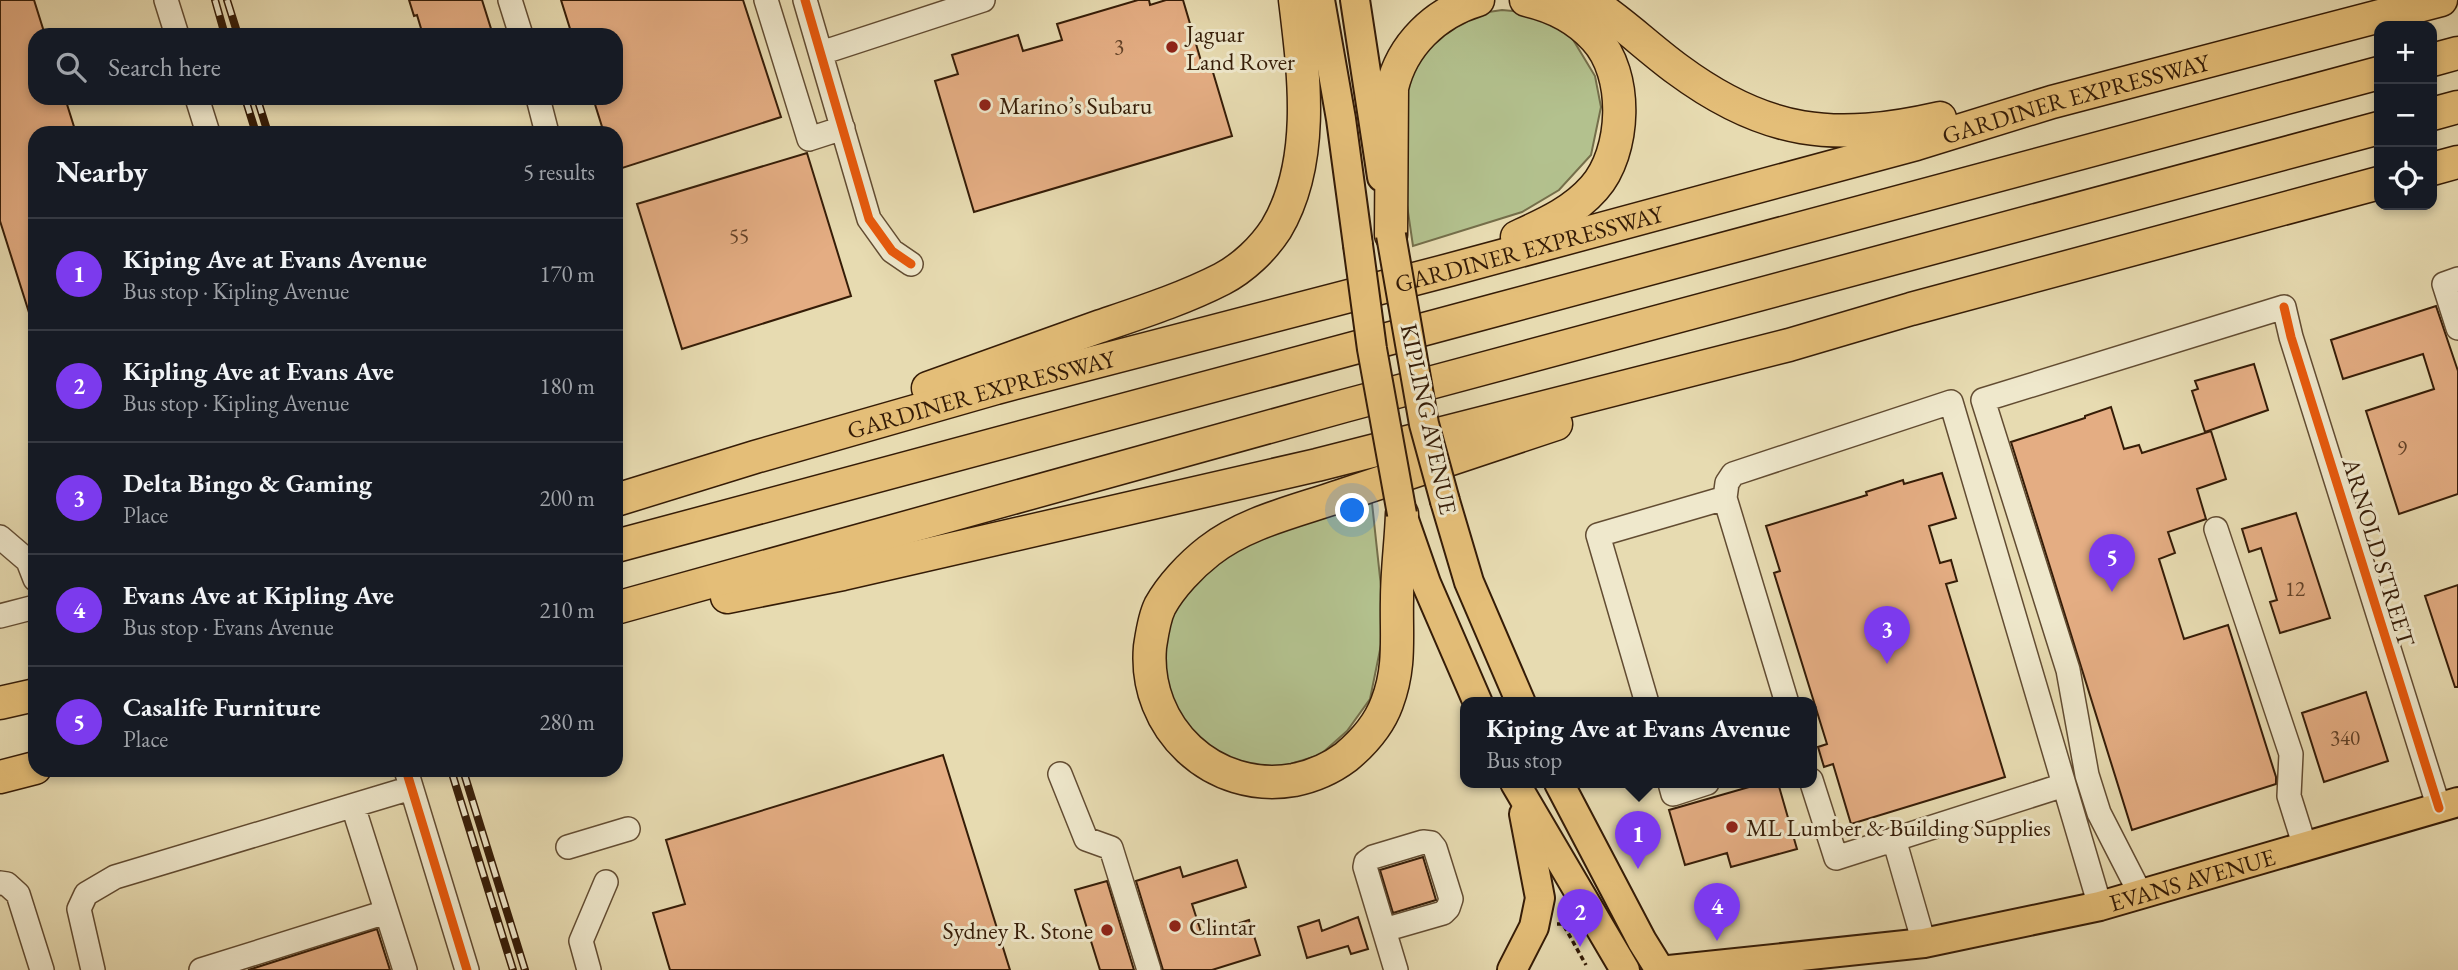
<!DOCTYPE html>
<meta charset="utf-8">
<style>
:root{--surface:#171b24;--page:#242831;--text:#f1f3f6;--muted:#9ea1a6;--line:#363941;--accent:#7c3aed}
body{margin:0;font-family:"EB Garamond",serif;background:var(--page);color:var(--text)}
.controls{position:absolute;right:21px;top:21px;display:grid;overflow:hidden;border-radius:14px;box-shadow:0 4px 10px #0003}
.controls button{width:63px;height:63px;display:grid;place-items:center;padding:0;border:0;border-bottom:2px solid var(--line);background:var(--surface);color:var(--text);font:35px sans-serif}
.you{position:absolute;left:1353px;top:511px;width:24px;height:24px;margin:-18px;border:5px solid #fff;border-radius:50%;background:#1a73e8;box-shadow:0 0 0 10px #1a73e833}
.badge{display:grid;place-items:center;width:46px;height:46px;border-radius:50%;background:var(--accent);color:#fff;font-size:23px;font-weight:700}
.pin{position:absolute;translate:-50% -58px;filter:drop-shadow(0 2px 4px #0008)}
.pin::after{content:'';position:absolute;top:37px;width:24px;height:21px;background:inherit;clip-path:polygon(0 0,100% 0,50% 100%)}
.popup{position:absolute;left:1460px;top:697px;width:357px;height:91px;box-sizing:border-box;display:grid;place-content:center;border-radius:14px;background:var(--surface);filter:drop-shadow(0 2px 5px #0005);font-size:23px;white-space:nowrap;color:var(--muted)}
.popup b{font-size:26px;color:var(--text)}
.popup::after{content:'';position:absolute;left:50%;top:100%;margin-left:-14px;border:14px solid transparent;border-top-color:var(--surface)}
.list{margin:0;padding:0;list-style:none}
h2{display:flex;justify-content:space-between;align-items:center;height:91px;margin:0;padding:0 28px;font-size:30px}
h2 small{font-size:23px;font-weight:400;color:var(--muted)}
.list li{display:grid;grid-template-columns:46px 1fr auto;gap:21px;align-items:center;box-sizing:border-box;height:112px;padding:0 28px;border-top:2px solid var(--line)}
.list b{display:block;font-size:26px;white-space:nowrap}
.list p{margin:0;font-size:23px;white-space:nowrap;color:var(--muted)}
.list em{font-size:23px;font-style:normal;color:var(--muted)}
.icon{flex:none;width:38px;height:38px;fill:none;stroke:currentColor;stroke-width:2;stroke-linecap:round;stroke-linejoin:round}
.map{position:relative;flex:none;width:2458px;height:970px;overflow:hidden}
.search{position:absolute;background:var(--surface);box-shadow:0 4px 10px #0003;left:28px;top:28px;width:595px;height:77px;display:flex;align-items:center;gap:18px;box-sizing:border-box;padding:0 24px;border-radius:21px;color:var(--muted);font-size:26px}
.panel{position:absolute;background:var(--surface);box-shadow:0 4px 10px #0003;left:28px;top:126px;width:595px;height:651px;border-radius:21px}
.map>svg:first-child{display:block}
.green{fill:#b3c18e;stroke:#746e4a;stroke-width:2}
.building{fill:#e4ad83;stroke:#351c07;stroke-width:2}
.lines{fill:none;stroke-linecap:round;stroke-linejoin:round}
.minor-casing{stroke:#624c32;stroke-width:26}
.major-casing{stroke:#351c07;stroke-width:32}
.highway-casing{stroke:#351c07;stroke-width:35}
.path{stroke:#351c07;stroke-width:3.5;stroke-dasharray:5 3.5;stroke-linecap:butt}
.minor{stroke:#efe8cc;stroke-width:23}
.major{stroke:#e4be78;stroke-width:28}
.highway{stroke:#e4be78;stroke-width:32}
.rail-casing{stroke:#351c07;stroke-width:8}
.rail{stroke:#efe8cc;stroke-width:5;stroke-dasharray:16;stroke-linecap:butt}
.major-bridge-casing{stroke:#351c07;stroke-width:32;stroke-linecap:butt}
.major-bridge{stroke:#e4be78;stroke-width:28}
.cycleway-casing{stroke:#efe8cc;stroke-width:13}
.cycleway{stroke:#e8590c;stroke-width:9}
.poi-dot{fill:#8f2418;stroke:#efe8cc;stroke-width:2.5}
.labels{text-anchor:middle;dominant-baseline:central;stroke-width:6;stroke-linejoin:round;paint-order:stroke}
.number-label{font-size:21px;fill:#614026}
.poi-label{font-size:24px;fill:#351c07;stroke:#efe8cc;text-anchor:start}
.street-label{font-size:24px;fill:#351c07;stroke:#efe8cc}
</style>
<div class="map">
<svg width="2458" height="970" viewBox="0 0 2458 970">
<rect width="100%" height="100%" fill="#e7dbb1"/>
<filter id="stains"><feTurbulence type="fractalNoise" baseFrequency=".00286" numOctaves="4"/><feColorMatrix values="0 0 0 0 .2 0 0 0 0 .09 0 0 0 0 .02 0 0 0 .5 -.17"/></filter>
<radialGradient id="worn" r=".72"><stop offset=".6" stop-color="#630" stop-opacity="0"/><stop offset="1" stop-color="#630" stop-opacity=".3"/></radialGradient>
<!-- green -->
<path class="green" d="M1502,10l41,4 29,24 23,38 6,31 -10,48 -32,35 -37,22 -109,34 -10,-68 2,-101 22,-38 48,-25z
M1372,503l10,93v44l-12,59 -23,32 -27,24 -40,12 -37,-3 -33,-12 -29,-24 -19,-38 6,-76 56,-61 38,-18z"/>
<!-- building -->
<path class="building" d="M0,0h34l11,35h-10v63h30l11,35h-41v189h-3l-32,-101z
M409,0h73l11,35h-70l-6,-20 -3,1z
M561,0h182l38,117 -165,53v-37h-12l-11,-35h23v-63h-44z
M1138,0h11l1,5 16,-5h17l21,71 8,-2 20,67 -258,76 -39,-131 23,-7 -6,-19 66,-20 5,16 39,-11 -5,-16z
M807,153l44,143 -169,53 -45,-145z
M2436,306l22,65v123l-59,20 -33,-103 68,-22 -11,-35 -80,25 -12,-39z
M2254,364l14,46 -63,22 -13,-41 6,-2 -3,-8z
M2111,407l13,42 15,-4 3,8 69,-22 15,48 -29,10 9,30 -38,13 7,21 -16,6 25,80 44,-14 48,152v7l-144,46 -121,-388 74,-24v-2z
M1942,473l14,45 -27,8 11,37 11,-3 6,21 -11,3 59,193 -154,47 -18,-60 -9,3 -6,-20 9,-3 -53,-171 6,-2 -14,-45 101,-31 -1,-3 37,-12 1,4z
M2296,513l34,105 -50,15 -10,-31 7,-2 -16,-52 -12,4 -7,-23z
M2458,585v102h-3l-30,-91z
M2366,692l22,69 -64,21 -22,-69z
M943,755l67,215h-340l-17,-57 32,-9 -19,-64z
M1763,783h15l19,66 -66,18 -4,-14 -42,12 -16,-55z
M1423,857l13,43 -43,13 -13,-43z
M1237,860l9,27 -54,17 10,31 47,-15 11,35 -48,15h-49l-27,-89 44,-14 3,10z
M1107,881l27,89h-34l-25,-80z
M1358,917l10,32 -17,5 -3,-8 -41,12 -9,-31 21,-7 3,11z
M377,929l13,41h-142z"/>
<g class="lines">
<defs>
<path id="minor" d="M166,0l11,35
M510,0l11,35
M766,0l43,139 34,-11
M805,0l64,219 23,32 19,13
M821,53l162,-53
M197,98l11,35
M538,98l9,35
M2458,279l-14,5 14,44
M2216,529l75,225 -2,42 16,51
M0,537l28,24 7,18
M0,616l35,-9
M1647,703l-49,-168 127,-37
M1787,703l-62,-205 2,-15 6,-9 218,-72 149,504
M406,770l61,200
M1060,774l26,65 25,9 38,122
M1811,780l25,78 228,-73
M1670,783l3,11 34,-11
M353,806l52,164
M1894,839l30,104
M568,847l60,-18
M0,883l7,1 11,10 24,76
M2141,895l-42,-82 -12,-38 -19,-105 -85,-270 301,-93 7,30 148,471
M1384,930l59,-17 5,-5 3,-9 -16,-51 -4,-5 -8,-1 -50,15 -7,5 -1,5 31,103
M93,970l-14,-61 7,-15 29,-17 296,-89
M201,970l185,-58
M589,970l-8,-29 25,-59"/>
<g id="major">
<path d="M1320,0l21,119 17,126"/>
<path d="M1355,0l27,177"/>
<path d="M1445,501l24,81 52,121"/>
<path d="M1403,517l23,66 52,120"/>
<path d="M1515,783l110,187"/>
<path d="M1559,783l83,158 18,29"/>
<path d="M1512,970l22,-43 6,-29 -16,-84"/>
<path id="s1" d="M1669,970l255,-27 176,-37 358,-104"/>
</g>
<g id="highway">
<path d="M1588,0c32,20 59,47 89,69 89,66 157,73 263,49"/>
<path d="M2432,60l26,-7"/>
<path d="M2432,114l26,-7"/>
<path d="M2432,169l26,-7"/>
<path d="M1391,235l1,-147c10,-43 43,-75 86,-88"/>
<path d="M1517,237c28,-13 56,-25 77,-49 32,-36 35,-114 1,-150 -19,-21 -42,-32 -69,-38"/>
<path d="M928,388c57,-20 113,-41 170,-61 41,-14 85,-28 124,-48 21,-11 41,-30 54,-50 40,-67 28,-155 19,-229"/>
<path id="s2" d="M616,500l139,-43 241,-69 453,-118 467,-126 136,-42 389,-102"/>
<path d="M1402,514c-1,28 -5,57 -5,85 -1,37 4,67 -10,104 -8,22 -23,39 -41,54 -16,12 -32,19 -52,23 -81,14 -151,-52 -144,-133 2,-13 4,-29 10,-41 11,-20 31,-41 49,-55 37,-29 88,-40 131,-55 72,-24 144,-48 216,-72"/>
<path d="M616,546c589,-153 1174,-320 1763,-473"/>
<path d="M727,597l116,-23 474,-109 472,-120 122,-36 468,-126"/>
<path d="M616,608l728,-202 1035,-278"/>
<path d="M0,703l35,-8"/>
<path d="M0,777l35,-9"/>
</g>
</defs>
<!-- minor casing -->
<use href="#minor" class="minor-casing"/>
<!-- major casing -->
<use href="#major" class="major-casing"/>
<!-- highway casing -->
<use href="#highway" class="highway-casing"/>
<!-- path -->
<path class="path" d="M1557,924h6l23,41"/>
<!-- minor -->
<use href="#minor" class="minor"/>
<!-- major -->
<use href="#major" class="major"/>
<!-- highway -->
<use href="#highway" class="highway"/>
<defs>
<path id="rail" d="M215,0l10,35
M227,0l11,35
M245,98l11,35
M257,98l11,35
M451,770l62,200
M463,770l62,200"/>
</defs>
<!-- rail casing -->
<use href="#rail" class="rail-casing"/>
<!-- rail -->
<use href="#rail" class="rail"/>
<defs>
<path id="major-bridge" d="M1391,235l33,189 21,77
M1358,245l14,104 30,165"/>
</defs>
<!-- major-bridge casing -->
<use href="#major-bridge" class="major-bridge-casing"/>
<!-- major-bridge -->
<use href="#major-bridge" class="major-bridge"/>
<defs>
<path id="cycleway" d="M805,0l64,219 23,32 19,13
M2284,307l7,30 148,471
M406,770l61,200"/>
</defs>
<!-- cycleway casing -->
<use href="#cycleway" class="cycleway-casing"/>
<!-- cycleway -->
<use href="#cycleway" class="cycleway"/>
</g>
<!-- markers -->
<g class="poi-dot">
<circle cx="1172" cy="47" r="7"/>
<circle cx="985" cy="105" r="7"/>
<circle cx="1732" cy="827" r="7"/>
<circle cx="1175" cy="926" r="7"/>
<circle cx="1107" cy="930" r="7"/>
</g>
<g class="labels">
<!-- number labels -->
<g class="number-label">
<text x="1119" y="46">3</text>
<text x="739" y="235">55</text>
<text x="2402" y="447">9</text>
<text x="2295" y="588">12</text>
<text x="2345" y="737">340</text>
</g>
<!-- poi labels -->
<g class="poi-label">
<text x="1186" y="33">Jaguar<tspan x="1186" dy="28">Land Rover</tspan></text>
<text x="999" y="105">Marino’s Subaru</text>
<text x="1746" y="827">ML Lumber &amp; Building Supplies</text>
<text x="1189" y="926">Clintar</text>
<text x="1093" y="930" text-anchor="end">Sydney R. Stone</text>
</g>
<!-- street labels -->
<g class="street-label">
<text stroke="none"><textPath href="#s2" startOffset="1514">GARDINER EXPRESSWAY</textPath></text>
<text stroke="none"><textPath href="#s2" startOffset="947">GARDINER EXPRESSWAY</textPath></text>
<text stroke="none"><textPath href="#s2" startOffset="380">GARDINER EXPRESSWAY</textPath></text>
<text transform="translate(1429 419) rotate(78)">KIPLING AVENUE</text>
<text transform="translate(2379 552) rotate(73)">ARNOLD STREET</text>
<text stroke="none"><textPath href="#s1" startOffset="532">EVANS AVENUE</textPath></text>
</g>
</g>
<rect width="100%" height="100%" filter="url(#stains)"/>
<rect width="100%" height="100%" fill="url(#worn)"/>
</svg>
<div class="controls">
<button>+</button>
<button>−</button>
<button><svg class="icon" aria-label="locate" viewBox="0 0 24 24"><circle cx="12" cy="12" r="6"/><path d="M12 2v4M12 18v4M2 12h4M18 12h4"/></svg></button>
</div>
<div class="you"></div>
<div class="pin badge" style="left:1638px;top:869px">1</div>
<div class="popup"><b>Kiping Ave at Evans Avenue</b>Bus stop</div>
<div class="pin badge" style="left:1580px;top:947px">2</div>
<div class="pin badge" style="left:1887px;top:664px">3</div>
<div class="pin badge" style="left:1717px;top:941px">4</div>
<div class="pin badge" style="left:2112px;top:592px">5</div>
<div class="search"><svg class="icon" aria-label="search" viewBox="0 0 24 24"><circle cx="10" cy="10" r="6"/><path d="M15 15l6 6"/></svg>Search here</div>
<section class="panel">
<h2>Nearby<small>5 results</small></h2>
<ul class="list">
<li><span class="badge">1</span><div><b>Kiping Ave at Evans Avenue</b><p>Bus stop · Kipling Avenue</p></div><em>170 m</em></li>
<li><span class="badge">2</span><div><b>Kipling Ave at Evans Ave</b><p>Bus stop · Kipling Avenue</p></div><em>180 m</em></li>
<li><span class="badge">3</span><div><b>Delta Bingo &amp; Gaming</b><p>Place</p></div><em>200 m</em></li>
<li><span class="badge">4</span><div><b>Evans Ave at Kipling Ave</b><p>Bus stop · Evans Avenue</p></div><em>210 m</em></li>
<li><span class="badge">5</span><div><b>Casalife Furniture</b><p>Place</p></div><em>280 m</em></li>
</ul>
</section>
</div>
